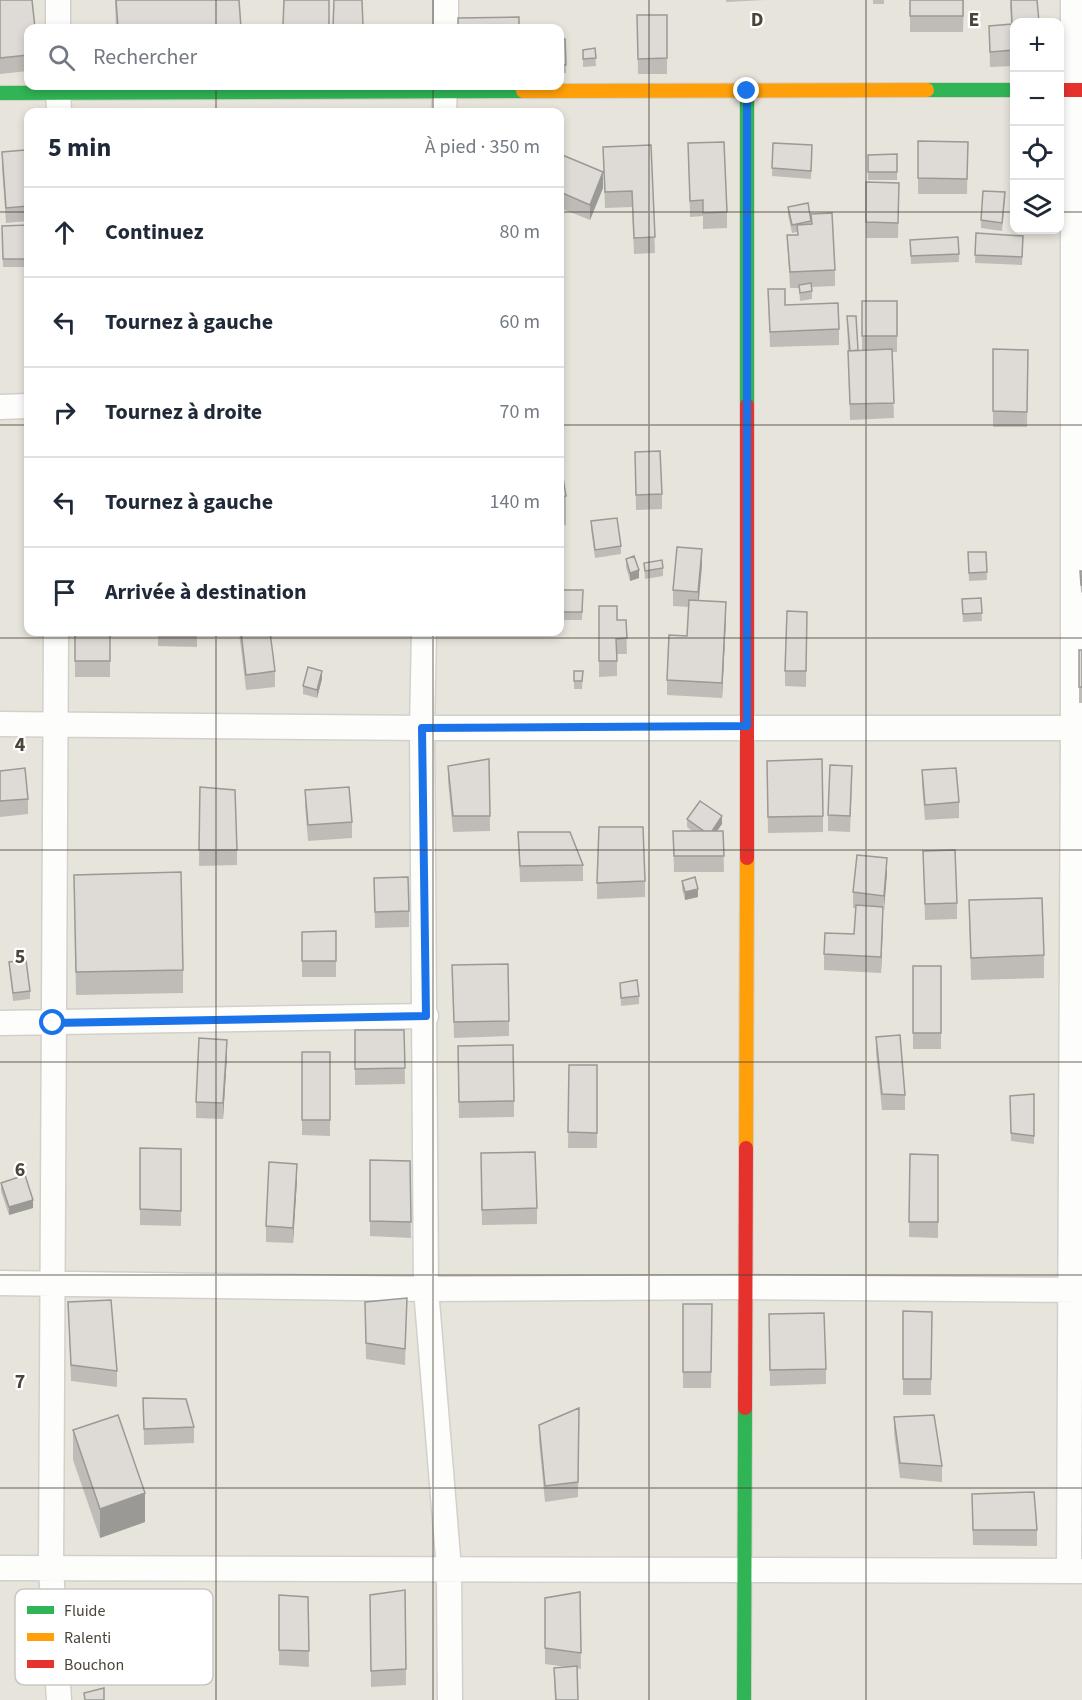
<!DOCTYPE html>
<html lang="fr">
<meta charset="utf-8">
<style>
:root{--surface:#fff;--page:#f6f6f7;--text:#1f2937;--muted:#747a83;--line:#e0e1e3}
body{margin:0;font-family:"Source Sans 3",sans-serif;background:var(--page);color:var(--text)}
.controls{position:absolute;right:18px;top:18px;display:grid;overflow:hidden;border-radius:12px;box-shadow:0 3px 9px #0003}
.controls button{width:54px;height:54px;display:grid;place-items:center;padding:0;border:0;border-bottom:2px solid var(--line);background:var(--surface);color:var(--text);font:30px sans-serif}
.stop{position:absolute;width:18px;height:18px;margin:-14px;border:4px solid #1a73e8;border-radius:50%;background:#fff}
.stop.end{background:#1a73e8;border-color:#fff;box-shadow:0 2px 6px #0008}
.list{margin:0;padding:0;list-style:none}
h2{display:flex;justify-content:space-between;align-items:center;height:78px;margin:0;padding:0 24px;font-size:26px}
h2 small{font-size:20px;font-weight:400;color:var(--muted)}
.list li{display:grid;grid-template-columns:39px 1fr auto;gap:18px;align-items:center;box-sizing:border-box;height:90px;padding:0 24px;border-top:2px solid var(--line)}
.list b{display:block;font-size:22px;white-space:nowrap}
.list em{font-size:20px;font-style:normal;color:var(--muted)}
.icon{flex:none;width:33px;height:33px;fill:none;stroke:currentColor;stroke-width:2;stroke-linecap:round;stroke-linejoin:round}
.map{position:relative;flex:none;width:1082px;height:1700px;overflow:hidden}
.search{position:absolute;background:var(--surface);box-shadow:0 3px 9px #0003;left:24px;top:24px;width:540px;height:66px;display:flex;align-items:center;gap:15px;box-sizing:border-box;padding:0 21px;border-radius:12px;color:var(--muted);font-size:22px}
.panel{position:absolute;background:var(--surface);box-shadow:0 3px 9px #0003;left:24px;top:108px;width:540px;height:528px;border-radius:12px}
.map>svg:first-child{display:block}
.residential{fill:#e7e4dc;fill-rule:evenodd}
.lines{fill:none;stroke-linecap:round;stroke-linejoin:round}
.street-casing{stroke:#d2d0cb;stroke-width:27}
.fast-casing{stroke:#d3cfc5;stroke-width:16}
.slow-casing{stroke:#d3cfc5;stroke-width:16}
.jam-casing{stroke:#d3cfc5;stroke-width:16}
.street{stroke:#fdfdfc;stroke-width:24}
.fast{stroke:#30b455;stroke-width:14}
.slow{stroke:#ff9f0a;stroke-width:14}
.jam{stroke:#e5322d;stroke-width:14}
.wall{fill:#bfbcb8}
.shaded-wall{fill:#9b9996}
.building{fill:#dedbd6;stroke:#9b9996;stroke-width:1.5}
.route{stroke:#1a73e8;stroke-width:8}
.grid{fill:none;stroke:#4b4439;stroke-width:1.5;stroke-opacity:0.55}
.key{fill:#fff;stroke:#c9c7c4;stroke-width:1.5}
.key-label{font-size:16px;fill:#4b4439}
.grid-label{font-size:20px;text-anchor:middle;font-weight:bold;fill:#4b4439;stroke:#fff;stroke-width:4.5;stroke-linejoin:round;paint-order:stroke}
</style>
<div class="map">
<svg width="1082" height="1700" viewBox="0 0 1082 1700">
<rect width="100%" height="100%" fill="#f4f2ee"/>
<!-- residential -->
<path class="residential" d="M0,0h1082v1700h-1082zM1014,22h46v208h-46zM28,28h532v58h-532zM28,112h532v520h-532z"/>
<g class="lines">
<defs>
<path id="street" d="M58,0v28
M446,28v-28
M58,86l1,26
M444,112l1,-26
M0,407l28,-1
M56,632l-5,936 8,132
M424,632l-2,96 4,561 23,280 1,131
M0,724l422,4h660
M0,1023l426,-7
M0,1283l426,6 319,-2 337,3
M0,1568l1082,3
M1069,1571l4,-844v-727"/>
<path id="fast" d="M927,90h87
M747,91v314
M0,93l523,-2
M744,1700l1,-292"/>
<path id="slow" d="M523,91l404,-1
M746,1148l1,-290"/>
<path id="jam" d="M1060,90h22
M747,858v-453
M745,1408l1,-260"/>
</defs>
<!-- street casing -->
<use href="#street" class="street-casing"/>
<!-- fast casing -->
<use href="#fast" class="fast-casing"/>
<!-- slow casing -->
<use href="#slow" class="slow-casing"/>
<!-- jam casing -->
<use href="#jam" class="jam-casing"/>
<!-- street -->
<use href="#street" class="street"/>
<!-- fast -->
<use href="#fast" class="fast"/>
<!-- slow -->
<use href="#slow" class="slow"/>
<!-- jam -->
<use href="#jam" class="jam"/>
</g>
<!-- wall -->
<path class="wall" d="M0,0l28,28v43l-28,3z
M115,0h124l2,28h-125z
M284,0h45v28h-46z
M334,0h28l1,28h-30z
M726,0h40l-40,2z
M873,0h11v4h-11z
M910,0h54l-1,32h-53z
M1010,0l4,22v44l-24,1 -1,-41 22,-2z
M637,15h30v59h-29z
M560,39h5l1,34h-6z
M595,48l1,18 -13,1v-17z
M918,141l50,1 -1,52h-49z
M688,143l39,69v16l-24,1v-13l-13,1z
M773,143l39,2 -1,34 -39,-3z
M651,145l4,108 -21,1 -2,-47 -27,1 -2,-61z
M2,152l26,41v28l-22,2 -4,-55z
M560,154l43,34 -13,32 -30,-12z
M897,154v26h-29v-25z
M866,182l33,1 -1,55h-32z
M1005,200l-3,31 -21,-3v-8z
M788,207l23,14v3v-10l24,56v16l-23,1v12l-12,2 -1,-13h-9l-3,-53h10v-3l-5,1 -4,-18z
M28,225v42h-25l-1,-41z
M976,233l47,3 -1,29 -47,-2z
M910,240l49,14v8l-48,2z
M768,289l17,16 54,24v16l-69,2z
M862,301h35v51h-5l2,66 -44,2 -3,-104 11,34h4z
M993,349l35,1 -1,77h-34z
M635,452l27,42v15l-26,1z
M560,478l6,18v29l-6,1z
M591,521l30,25v8l-26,4 -4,-29z
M968,552h18l1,28 -18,1z
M626,559l13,19 -9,3 -4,-14z
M644,563l19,5v8l-18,3z
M702,565l-3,36 27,17 -4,80 -55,-3v-15l20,-44 2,-29 -16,-1v-16z
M1080,571h2v21l-1,1z
M560,590h23l-1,30h-22z
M981,598l1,23 -19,1 -1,-23z
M599,606l18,14h9l1,34h-10v22l-18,1z
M807,612l-1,75 -21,-1v-15z
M75,632h35v45h-35z
M158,632h39v15l-39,-1z
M239,632h31l5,39v16l-29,3z
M1079,650h3v53h-3z
M574,671h9l-1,18h-8z
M322,679l-5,19 -14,-4v-8z
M489,759l1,72 -37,1 -5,-51v-15z
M922,770l37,32v16l-34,2 -3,-34z
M0,771l28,28v15l-28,3z
M767,776l56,40v16l-55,1z
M852,781l-2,51 -22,-1v-16z
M200,787l37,63v15l-38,1z
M305,790l47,32v16l-44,3 -3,-35z
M687,819l35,5 -5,7h6l1,41h-50l-1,-41h19l-5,-4z
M518,832l65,33v16l-63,1z
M923,851l34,52v16l-32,1z
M887,874l-4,37 -2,62 -57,-3v-16l30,-20 2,-26h-3v-16z
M74,875l109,95v23l-107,2z
M374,878l35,33v16l-34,1z
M645,881v16l-48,2v-16z
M682,881l16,16 -13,3 -3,-11z
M969,900l75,55v23l-73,2z
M336,931v46h-34v-45z
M9,962l21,29v8l-17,2z
M452,965l57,56v15l-55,2z
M913,966h28v83h-28z
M620,983l19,13v8l-18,2z
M355,1030h49l1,54 -50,1z
M876,1037l29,58v15h-23l-6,-57z
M458,1046l56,55v16l-55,1z
M302,1052h28v84l-28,-1z
M227,1056l-4,63 -27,-1v-16z
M569,1065h28v83h-29z
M1034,1094v50l-23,-3 -1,-45z
M140,1148l41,1v77l-41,-1z
M910,1154l28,1v83l-29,-1z
M370,1160l40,1 1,77 -41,-2z
M481,1169l56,39v16l-55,1z
M297,1180l-4,63 -27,-1v-16z
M1,1183l32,25 -24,7 -8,-24z
M407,1298l-2,67 -39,-6 -1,-57z
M68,1302l49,69v16l-46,-6z
M683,1304h29l-1,84h-28z
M903,1311l29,1 -1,83h-28z
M769,1314l57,55v15l-56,2z
M143,1398l51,29v16l-50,2z
M579,1408l-1,89 -33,5 -6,-61v-16z
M894,1417l48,49v16l-42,-4 -6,-45z
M73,1430l72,92 -45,16 -27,-78z
M972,1510l65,20v16l-64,-1z
M405,1590l1,95 -35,2 -1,-92z
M580,1592l1,77 -4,-1 1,32h-23l-1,-32 13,-1 -22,-3v-66z
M279,1595l29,2 1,70 -30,-2z"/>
<!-- shaded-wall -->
<path class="shaded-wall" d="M603,172v16l-13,32v-15z
M702,549v16l-4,43v-16z
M639,570v8l-9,3v-8z
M726,602v16l-4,80v-15z
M322,671v8l-5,19v-8z
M722,816v8l-13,19v-8z
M887,858v16l-3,37v-15z
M698,889v8l-13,3v-8z
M883,907v15l-2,51v-16z
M227,1040v16l-4,63v-16z
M297,1164v16l-4,63v-15z
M33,1200v8l-24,7v-8z
M145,1493v29l-45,16v-29z"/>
<!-- building -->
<path class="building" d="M0,0h32l3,28h-7v27l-28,3z
M116,0h123l2,28h-123z
M284,0h45v26l-46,-1z
M334,0h28l1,26 -30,2z
M910,0h53v16h-53z
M1011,0h26l2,22h-25v28l-24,2 -1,-26 23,-2z
M637,15h30v43l-29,1z
M519,17v11h-61v-10z
M560,39h5l1,26h-6z
M595,48l1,10 -13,1v-9z
M918,141l50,1 -1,37 -49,-1z
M724,142l3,70 -24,1v-13l-13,1 -2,-58z
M773,143l39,2 -1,26 -39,-3z
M651,145l4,92 -21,1 -2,-47 -27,1 -2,-45z
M25,150l3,43v13l-22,2 -4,-56z
M560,154l43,18 -13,33 -30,-13z
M897,154v18h-29v-17z
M866,182l33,1 -1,40 -32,-1z
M983,191l22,1 -3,31 -21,-3z
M808,203l3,18 -19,4 -4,-18z
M832,213l3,57 -45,2 -3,-37h11l-1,-10 15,-1 -1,-10z
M28,225v34h-25l-1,-33z
M976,233l47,3 -1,21 -47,-2z
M958,237l1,17 -48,2 -1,-16z
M811,283l1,8 -12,2 -1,-8z
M768,289h17v16l53,-2 1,26 -69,3z
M862,301h35v35h-35z
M847,316h9l2,34 -8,1z
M892,349l2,54 -44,1 -2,-53z
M993,349l35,1 -1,62 -34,-1z
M660,451l2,43 -26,1 -1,-43z
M560,478h3l3,18 -6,1z
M617,518l4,28 -26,4 -4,-29z
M677,547l25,2 -4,43 -25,-2z
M968,552h18l1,20 -18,1z
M634,556l5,14 -9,3 -4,-14z
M662,560l1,8 -18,3 -1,-8z
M1080,571h2v14h-1z
M560,590h23l-1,22h-22z
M981,598l1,15 -19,1 -1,-15z
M689,600l37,2 -4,81 -55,-3 2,-45 18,1z
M599,606h18v14h9l1,18 -11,1 1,22h-18z
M787,611l20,1 -1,59h-21z
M75,632h35v29h-35z
M241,632h29l5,39 -29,4z
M1079,650h3v37h-3z
M308,667l14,4 -5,19 -14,-4z
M574,671h9l-1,10h-8z
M489,759l1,57h-37l-5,-50z
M822,759l1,57 -55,1 -1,-56z
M830,765l22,1 -2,50 -22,-1z
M25,768l3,31 -28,2v-30z
M956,768l3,34 -34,3 -3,-35z
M200,787l35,3 2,60h-38z
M349,787l3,35 -44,3 -3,-35z
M700,801l22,15 -10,15h-8l-17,-12z
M599,827h44l2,54 -48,2z
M673,831h50l1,25h-50z
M518,832h52l13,33 -63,1z
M955,850l2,53 -32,1 -2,-53z
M857,855l30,3 -3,38 -31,-4z
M181,872l2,98 -107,2 -2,-97z
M408,877l1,34 -34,1 -1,-34z
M695,877l3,12 -13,3 -3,-11z
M1042,898l2,57 -73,3 -2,-58z
M856,905l27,2 -2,50 -57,-3 1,-21 29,1z
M336,931v30h-34v-29z
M26,960l4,31 -17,2 -4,-31z
M508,964l1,57 -55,1 -2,-57z
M913,966h28v67h-28z
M637,980l2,16 -18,2 -1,-15z
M355,1030h49l1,38 -50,1z
M900,1035l5,60 -23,-1 -6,-57z
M199,1038l28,2 -4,63 -27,-1z
M513,1045l1,56 -55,1 -1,-56z
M302,1052h28v68h-28z
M569,1065h28v68l-29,-1z
M1034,1094v42l-23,-3 -1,-37z
M140,1148l41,1v62l-41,-2z
M535,1152l2,56 -55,2 -1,-57z
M910,1154l28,1v67h-29z
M370,1160l40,1 1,61 -41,-1z
M269,1162l28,2 -4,64 -27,-2z
M25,1175l8,25 -24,7 -8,-24z
M407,1298l-2,51 -39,-6 -1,-41z
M111,1300l6,71 -46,-6 -3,-63z
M683,1304h29l-1,68h-28z
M903,1311l29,1 -1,67h-28z
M824,1313l2,56 -56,1 -1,-56z
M143,1398l43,1 8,28 -50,2z
M579,1408l-1,74 -33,4 -6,-61z
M118,1415l27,78 -45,16 -27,-79z
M934,1415l8,51 -42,-3 -6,-46z
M1034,1492l3,38h-64l-1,-36z
M405,1590l1,79 -35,2 -1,-76z
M580,1592l1,61 -36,-5v-50z
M279,1595l29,2 1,54 -30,-1z
M577,1666l1,34h-22l-2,-32z
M104,1688v12h-19l-1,-7z"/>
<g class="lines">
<!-- route -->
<path class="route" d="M53,1023l373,-7 -4,-288 325,-2v-635"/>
</g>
<!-- grid -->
<path class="grid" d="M216,0v28M433,0v28M649,0v1700M866,0v1700M216,86v26M433,86v26M0,212h28M560,212h454M1060,212h22M0,425h28M560,425h522M216,632v1068M433,632v1068M0,638h1082M0,850h1082M0,1062h1082M0,1275h1082M0,1488h1082"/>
<!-- legend -->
<rect x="15" y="1589" width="198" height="96" rx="9" class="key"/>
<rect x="27" y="1606" width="27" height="8" fill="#30b455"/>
<rect x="27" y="1633" width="27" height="8" fill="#ff9f0a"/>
<rect x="27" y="1660" width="27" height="8" fill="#e5322d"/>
<g class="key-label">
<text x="64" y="1616">Fluide</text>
<text x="64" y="1643">Ralenti</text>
<text x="64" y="1670">Bouchon</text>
</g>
<g class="grid-label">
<text x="757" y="26">D</text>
<text x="974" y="26">E</text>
<text x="20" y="751">4</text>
<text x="20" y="963">5</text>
<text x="20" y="1176">6</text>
<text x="20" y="1388">7</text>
</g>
</svg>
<div class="controls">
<button>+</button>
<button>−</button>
<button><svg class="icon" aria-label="locate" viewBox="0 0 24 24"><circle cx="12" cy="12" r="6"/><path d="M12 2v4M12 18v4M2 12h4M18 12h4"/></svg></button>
<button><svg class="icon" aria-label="layers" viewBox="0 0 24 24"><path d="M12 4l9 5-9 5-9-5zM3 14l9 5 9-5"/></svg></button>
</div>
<div class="stop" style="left:53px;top:1023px"></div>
<div class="stop end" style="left:747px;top:91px"></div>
<div class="search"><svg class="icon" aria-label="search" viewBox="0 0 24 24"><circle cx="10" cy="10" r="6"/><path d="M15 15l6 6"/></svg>Rechercher</div>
<section class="panel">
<h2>5 min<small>À pied · 350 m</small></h2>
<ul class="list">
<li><svg class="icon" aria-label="ahead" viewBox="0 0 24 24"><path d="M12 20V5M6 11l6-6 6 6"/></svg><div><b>Continuez</b></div><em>80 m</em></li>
<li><svg class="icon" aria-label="left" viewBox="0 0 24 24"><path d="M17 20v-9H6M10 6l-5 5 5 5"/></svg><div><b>Tournez à gauche</b></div><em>60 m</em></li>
<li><svg class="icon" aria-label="right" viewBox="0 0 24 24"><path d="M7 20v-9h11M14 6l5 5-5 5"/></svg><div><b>Tournez à droite</b></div><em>70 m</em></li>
<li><svg class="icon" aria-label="left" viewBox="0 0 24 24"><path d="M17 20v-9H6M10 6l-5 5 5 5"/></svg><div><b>Tournez à gauche</b></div><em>140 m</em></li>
<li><svg class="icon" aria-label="arrive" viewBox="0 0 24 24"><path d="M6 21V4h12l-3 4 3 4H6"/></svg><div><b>Arrivée à destination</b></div></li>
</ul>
</section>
</div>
